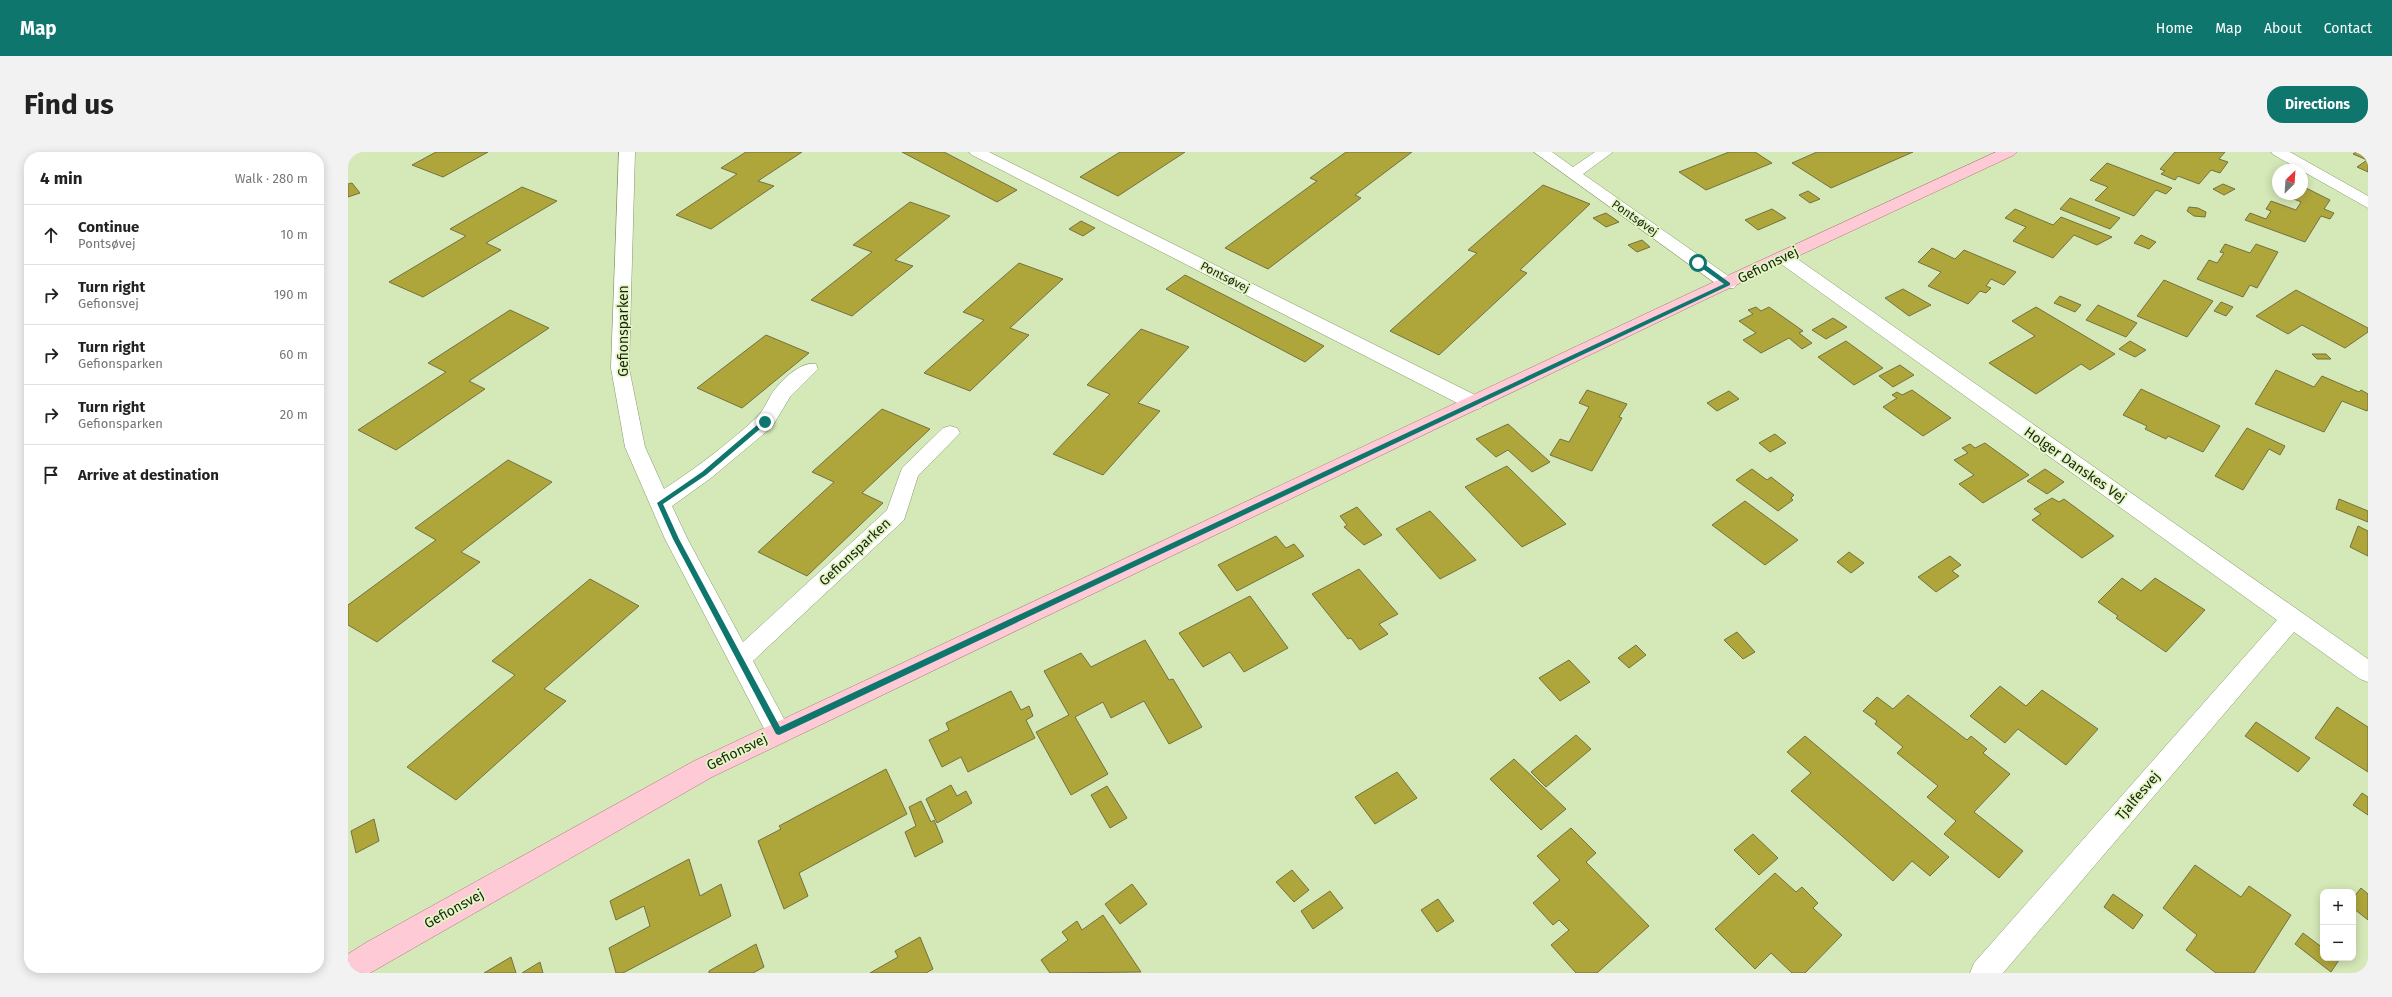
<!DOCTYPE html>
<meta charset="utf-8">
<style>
body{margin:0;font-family:"Fira Sans",sans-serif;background:#f2f2f2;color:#222}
.controls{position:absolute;right:12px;bottom:12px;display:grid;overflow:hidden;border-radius:8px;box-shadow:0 2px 10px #0003}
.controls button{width:36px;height:36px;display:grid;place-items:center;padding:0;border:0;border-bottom:1px solid #e0e0e0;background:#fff;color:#222;font:20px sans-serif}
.compass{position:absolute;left:1924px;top:12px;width:36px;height:36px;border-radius:50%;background:#fff;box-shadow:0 2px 10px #0003;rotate:25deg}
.stop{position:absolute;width:12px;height:12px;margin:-9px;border:3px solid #0f766e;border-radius:50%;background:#fff}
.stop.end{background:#0f766e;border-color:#fff;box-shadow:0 1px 4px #0008}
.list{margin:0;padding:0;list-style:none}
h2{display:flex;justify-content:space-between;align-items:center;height:52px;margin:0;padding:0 16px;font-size:17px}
h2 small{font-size:13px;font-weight:400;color:#767676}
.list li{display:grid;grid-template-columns:26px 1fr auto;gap:12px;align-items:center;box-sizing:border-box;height:60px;padding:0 16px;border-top:1px solid #e0e0e0}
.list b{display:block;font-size:15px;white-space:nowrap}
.list p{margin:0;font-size:13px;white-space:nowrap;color:#767676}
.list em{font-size:13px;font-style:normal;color:#767676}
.icon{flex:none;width:22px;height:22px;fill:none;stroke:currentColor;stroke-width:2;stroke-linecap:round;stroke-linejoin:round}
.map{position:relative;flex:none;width:2020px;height:821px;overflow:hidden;border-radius:16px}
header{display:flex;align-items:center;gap:24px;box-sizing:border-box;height:56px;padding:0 20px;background:#0f766e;color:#fff}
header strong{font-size:19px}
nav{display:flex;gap:22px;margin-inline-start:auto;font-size:14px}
.intro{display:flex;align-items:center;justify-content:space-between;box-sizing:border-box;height:96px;padding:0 24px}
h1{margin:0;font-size:28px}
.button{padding:10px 18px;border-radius:16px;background:#0f766e;color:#fff;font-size:14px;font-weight:700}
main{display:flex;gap:24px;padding:0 24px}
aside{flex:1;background:#fff;border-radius:16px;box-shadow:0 2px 10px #0003}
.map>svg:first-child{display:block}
</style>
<header>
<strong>Map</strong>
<nav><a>Home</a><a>Map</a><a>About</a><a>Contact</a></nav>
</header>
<div class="intro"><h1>Find us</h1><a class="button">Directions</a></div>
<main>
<aside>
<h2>4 min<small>Walk · 280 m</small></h2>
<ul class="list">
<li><svg class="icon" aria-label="ahead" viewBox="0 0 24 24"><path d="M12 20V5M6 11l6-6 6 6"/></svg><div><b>Continue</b><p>Pontsøvej</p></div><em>10 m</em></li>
<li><svg class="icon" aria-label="right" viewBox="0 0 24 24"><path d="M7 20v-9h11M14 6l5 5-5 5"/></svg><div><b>Turn right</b><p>Gefionsvej</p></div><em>190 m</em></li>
<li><svg class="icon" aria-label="right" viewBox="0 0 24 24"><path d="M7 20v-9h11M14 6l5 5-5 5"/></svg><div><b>Turn right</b><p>Gefionsparken</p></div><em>60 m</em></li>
<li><svg class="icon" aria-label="right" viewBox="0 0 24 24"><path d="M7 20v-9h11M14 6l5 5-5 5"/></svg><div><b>Turn right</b><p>Gefionsparken</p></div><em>20 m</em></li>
<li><svg class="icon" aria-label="arrive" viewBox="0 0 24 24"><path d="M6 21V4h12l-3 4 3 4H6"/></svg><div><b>Arrive at destination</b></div></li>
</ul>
</aside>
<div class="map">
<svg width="2020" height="821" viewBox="0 0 2020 821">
<rect width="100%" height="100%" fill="#d5e8b7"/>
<path fill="#aea63b" stroke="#747140" d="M88,0h52l-45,25 -31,-12z
M398,0h56l-44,29 16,5 -63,43 -35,-14 61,-41 -16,-6z
M554,0h42l73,38 -20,12z
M772,0h65l-67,44 -38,-19z
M998,0h66l-57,43 6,3 -93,71 -43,-21 92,-67 -7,-3z
M1381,0h26l17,11 -66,27 -27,-18z
M1469,0h96l-82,36 -39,-25z
M1827,0h50l-6,7 9,3 -8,11 -9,-3 -12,14 -21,-8 -3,4 -14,-6 4,-3 -5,-2z
M2008,0h12v20l-11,-5 10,-7 -14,-6z
M1759,11l65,25 -6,6 -10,-4 -22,26 -39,-16 13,-13 -18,-7z
M4,31l8,10 -12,4v-13z
M1875,32l12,5 -11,6 -11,-6z
M1195,33l47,19 -70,66 7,3 -88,82 -49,-24 87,-78 -9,-3z
M1954,34l28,14 -6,9 10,4 -4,6 -9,-3 -16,26 -60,-22 5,-7 16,6 5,-8 -5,-2 5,-8 25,9 5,-8 -17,-7 18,-1z
M174,35l35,14 -71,42 15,7 -78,47 -34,-15 77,-46 -16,-7z
M1460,39l12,8 -10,4 -11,-8z
M1722,46l50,20 -10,11 -50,-20z
M562,50l40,14 -55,44 18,6 -61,50 -41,-16 61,-48 -19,-7z
M1841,55l9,1 8,4 -1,5 -11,-1 -7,-5z
M1424,57l14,9 -28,12 -13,-10z
M1667,57l38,16 8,-8 51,20 -15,8 -23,-10 -21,23 -40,-17 13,-14 -21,-9z
M1258,61l13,9 -13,5 -13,-9z
M733,69l14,7 -12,8 -14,-7z
M1793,83l15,7 -7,7 -15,-6z
M1294,88l8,7 -13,5 -9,-7z
M1877,92l25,9 6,-9 22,8 -21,36 -7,-3 -7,12 -46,-18 12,-19 8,3 7,-10 -4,-1z
M1584,96l23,11 9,-9 52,22 -12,13 -13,-6 -5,7 5,2 -5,5 -6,-2 -12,13 -40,-18 13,-14 -23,-10z
M671,111l44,16 -53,49 19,7 -59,56 -46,-18 60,-53 -21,-8z
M837,123l139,71 -19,16 -139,-73z
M1816,128l49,21 -26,36 -50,-21z
M1555,137l28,16 -22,11 -24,-18z
M1948,138l72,38v4l-23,16 -43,-23 -14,9 -32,-18z
M1712,144l21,9 -6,7 -21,-9z
M1873,150l12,5 -7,9 -12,-5z
M1750,153l39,18 -11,14 -40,-17z
M1408,155l5,4 8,-4 34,24 -4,2 13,10 -10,6 -13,-11 -28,15 -18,-13 13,-7 -17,-12 14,-7 -5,-4z
M1688,155l79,47 -25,16 -9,-6 -45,30 -47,-31 46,-27 -23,-15z
M162,158l39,18 -80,53 16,8 -89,61 -38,-20 88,-58 -18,-9z
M1485,166l14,9 -21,12 -14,-9z
M793,177l48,18 -51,56 22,8 -57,64 -50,-21 57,-60 -23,-9z
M418,183l43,18 -67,55 -45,-20z
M1498,189l37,27 -29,17 -36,-28z
M1782,189l16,9 -11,7 -16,-8z
M1964,202h14l5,5h-14z
M1552,213l14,10 -21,12 -14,-11z
M1928,218l38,17 8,-11 37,16 2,-2 7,4v15l-1,2 -25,-10 -18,31 -69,-28z
M1793,237l79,37 -17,26 -35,-16 -2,3 -21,-10 2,-3 -24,-11z
M1239,238l40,14 -8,13 3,1 -30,53 -42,-16 10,-16 9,3 20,-35 -10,-4z
M1564,238l39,28 -28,18 -40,-29 14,-9 -5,-3 5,-3 5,3z
M1381,239l10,8 -22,12 -10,-8z
M534,257l48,20 -68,64 21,10 -76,73 -49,-24 76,-70 -22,-10z
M1160,272l42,38 -18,10 -24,-22 -12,7 -20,-18z
M1899,276l38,18 -5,9 -11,-6 -26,41 -28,-14z
M1427,282l11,9 -16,9 -11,-9z
M1637,291l44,32 -46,28 -24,-19 15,-9 -20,-15 14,-7 -6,-5 8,-4 5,4z
M160,308l44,22 -91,70 19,10 -103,80 -29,-17v-20l88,-65 -21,-12z
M1159,314l59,58 -44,23 -57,-60z
M1404,317l15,11 4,-3 23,18 -3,3 2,2 -15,11 -42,-31z
M1697,317l19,13 -17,12 -20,-13z
M1704,346l7,4 5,-3 50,37 -32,22 -50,-38 9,-6 -7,-5z
M1991,347l29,12v11l-32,-13z
M1397,349l53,39 -33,25 -53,-40z
M1009,355l25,28 -18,10 -20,-18 3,-2 -7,-9z
M1082,359l46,49 -36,19 -44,-50z
M2010,374l10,5v25l-18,-9z
M928,384l10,12 8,-4 10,12 -67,35 -19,-26z
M1501,400l15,11 -13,10 -14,-11z
M1602,404l11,9 -9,6 7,5 -23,16 -18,-15z
M1011,417l39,45 -19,10 9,10 -28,16 -9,-12 -3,1 -36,-45z
M1774,426l19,13 14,-13 50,32 -39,42 -50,-34 2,-2 -20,-14z
M242,427l49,27 -95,83 22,12 -110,99 -49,-33 108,-92 -23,-14z
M902,444l38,52 -44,24 -14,-20 -27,15 -24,-34z
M1389,480l18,20 -12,7 -19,-19z
M797,488l24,40 4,-1 29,48 -33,17 -25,-43 -33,17 -8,-16 -28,15 33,57 -37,21 -35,-63 33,-17 -25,-44 37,-18 10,14z
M1288,493l10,10 -17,13 -11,-10z
M1221,508l21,22 -30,19 -21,-23z
M1652,534l26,20 16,-16 56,39 -32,36 -48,-36 -13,14 -35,-27z
M663,539l10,19 8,-4 4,10 -7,4 9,18 -67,34 -7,-15 -19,10 -13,-27 20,-10 -3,-7z
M1560,543l59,45 4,-4 16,13 -4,4 27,21 -36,38 49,39 -24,27 -55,-44 12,-13 -29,-24 11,-11 -41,-33 6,-6 -28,-23 2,-3 -14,-10 14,-14 16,12z
M1989,555l31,20v45l-53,-34z
M1908,570l54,36 -12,14 -53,-36z
M1228,583l15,14 -45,38 -15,-15z
M1457,584l144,121 -19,19 -18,-15 -19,20 -102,-90 20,-18 -24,-21z
M1166,607l52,50 -25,21 -51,-51z
M538,617l21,45 -108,59 9,23 -24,13 -26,-68 23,-12 -2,-3z
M1049,620l20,26 -42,26 -20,-27z
M603,633l6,11 9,-5 6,12 -35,20 -11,-24z
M759,634l20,32 -17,10 -19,-33z
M2014,641l6,4v18l-15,-10z
M573,649l10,21 3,-2 9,22 -28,15 -10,-25 11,-6 -7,-19z
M26,667l5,22 -23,12 -5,-22z
M1223,676l25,25 -10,9 63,64 -52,47h-21l-25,-28 18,-15 -10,-10 -6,5 -20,-22 27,-23 -23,-24z
M1405,682l25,24 -19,17 -25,-25z
M341,707l11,37 21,-12 10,32 -108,57h-7l-7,-25 41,-22 -6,-20 -28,14 -6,-19z
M1847,713l46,32 8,-11 42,29 -37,58h-38l-30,-23 11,-15 -34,-27z
M944,718l17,20 -15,12 -18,-20z
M1427,721l21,19 6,-5 16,16 -5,5 29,27 -37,38h-13l-21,-20 -16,16 -40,-40z
M784,732l15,20 -27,20 -15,-20z
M2013,736l7,6v26l-15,-12v-10z
M982,739l13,17 -30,21 -12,-18z
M1765,742l30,21 -10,14 -29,-22z
M1090,747l16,22 -17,11 -16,-22z
M755,763l38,57 -91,1 -9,-13 27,-20 -6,-8 15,-11 5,9z
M1955,781l20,15v10h13l3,2 -8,12 -36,-28z
M572,785l13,32 -7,4h-56l28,-16 -3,-6z
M408,792l8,23 -11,6h-44v-2z
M163,805l5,16h-32z
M192,810l3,11h-21z"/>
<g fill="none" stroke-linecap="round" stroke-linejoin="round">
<defs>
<path id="minor" d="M271,0h16l-6,216 16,79 19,42c32,-21 64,-45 92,-71 9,-8 12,-21 20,-30 9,-11 26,-27 40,-24l2,5 -28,28 -18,30 -61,51 -39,28 15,32 56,104 144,-132 15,-42 41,-40 7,-2 7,2 3,5 -42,43 -14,44 -151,141 38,71 -3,8 -9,3 -9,-3 -105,-201 -40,-92 -14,-79z
M621,0h20l492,246 3,5 -3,5 -7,2 -7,-2 -495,-253z
M1186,0h18l21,15 22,-15h18l-30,22 151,106 3,4 -3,4h-12z
M1923,0h19l78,44v12l-94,-53z
M1435,100l6,1 579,406v23l-8,-3 -66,-47 -291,341h-33l4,-10 303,-343 -500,-359 -3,-4 3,-4z"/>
<path id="major" d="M1648,0h21l-3,3 -312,146 -990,476 -342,196h-22v-19l19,-12 327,-181 996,-468z"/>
</defs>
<use href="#minor" stroke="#87996a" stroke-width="1"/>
<use href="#major" stroke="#ad797e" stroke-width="1"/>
<use href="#minor" fill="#fff" fill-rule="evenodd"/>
<use href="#major" fill="#fdcad5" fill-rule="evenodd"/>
</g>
<path fill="#0f766e" d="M1348,109h4l30,22v2l-951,450 -3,-1 -103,-195 -16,-36 45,-31 61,-52h4v3l-61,52 -43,29 16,35 101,188 944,-443 -28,-20z"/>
<g text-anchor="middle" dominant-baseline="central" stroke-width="3.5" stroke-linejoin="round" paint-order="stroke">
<g font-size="12" fill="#1c2310" stroke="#e2f6c3">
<text transform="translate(1287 66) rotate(35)">Pontsøvej</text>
<text transform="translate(877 125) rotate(27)">Pontsøvej</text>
</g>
<g font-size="14" fill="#1c2310" stroke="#e2f6c3">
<text transform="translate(1420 113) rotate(-26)">Gefionsvej</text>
<text transform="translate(275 179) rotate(-90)">Gefionsparken</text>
<text transform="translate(1727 313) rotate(35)">Holger Danskes Vej</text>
<text transform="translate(507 400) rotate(-43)">Gefionsparken</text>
<text transform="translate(389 600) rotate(-26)">Gefionsvej</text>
<text transform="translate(1790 644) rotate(-49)">Tjalfesvej</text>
<text transform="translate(106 757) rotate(-29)">Gefionsvej</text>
</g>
</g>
</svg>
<div class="controls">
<button>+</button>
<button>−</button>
</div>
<svg class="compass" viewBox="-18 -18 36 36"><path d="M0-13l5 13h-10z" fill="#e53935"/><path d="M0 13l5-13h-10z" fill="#767676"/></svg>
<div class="stop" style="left:1350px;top:111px"></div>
<div class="stop end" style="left:417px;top:270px"></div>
</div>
</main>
